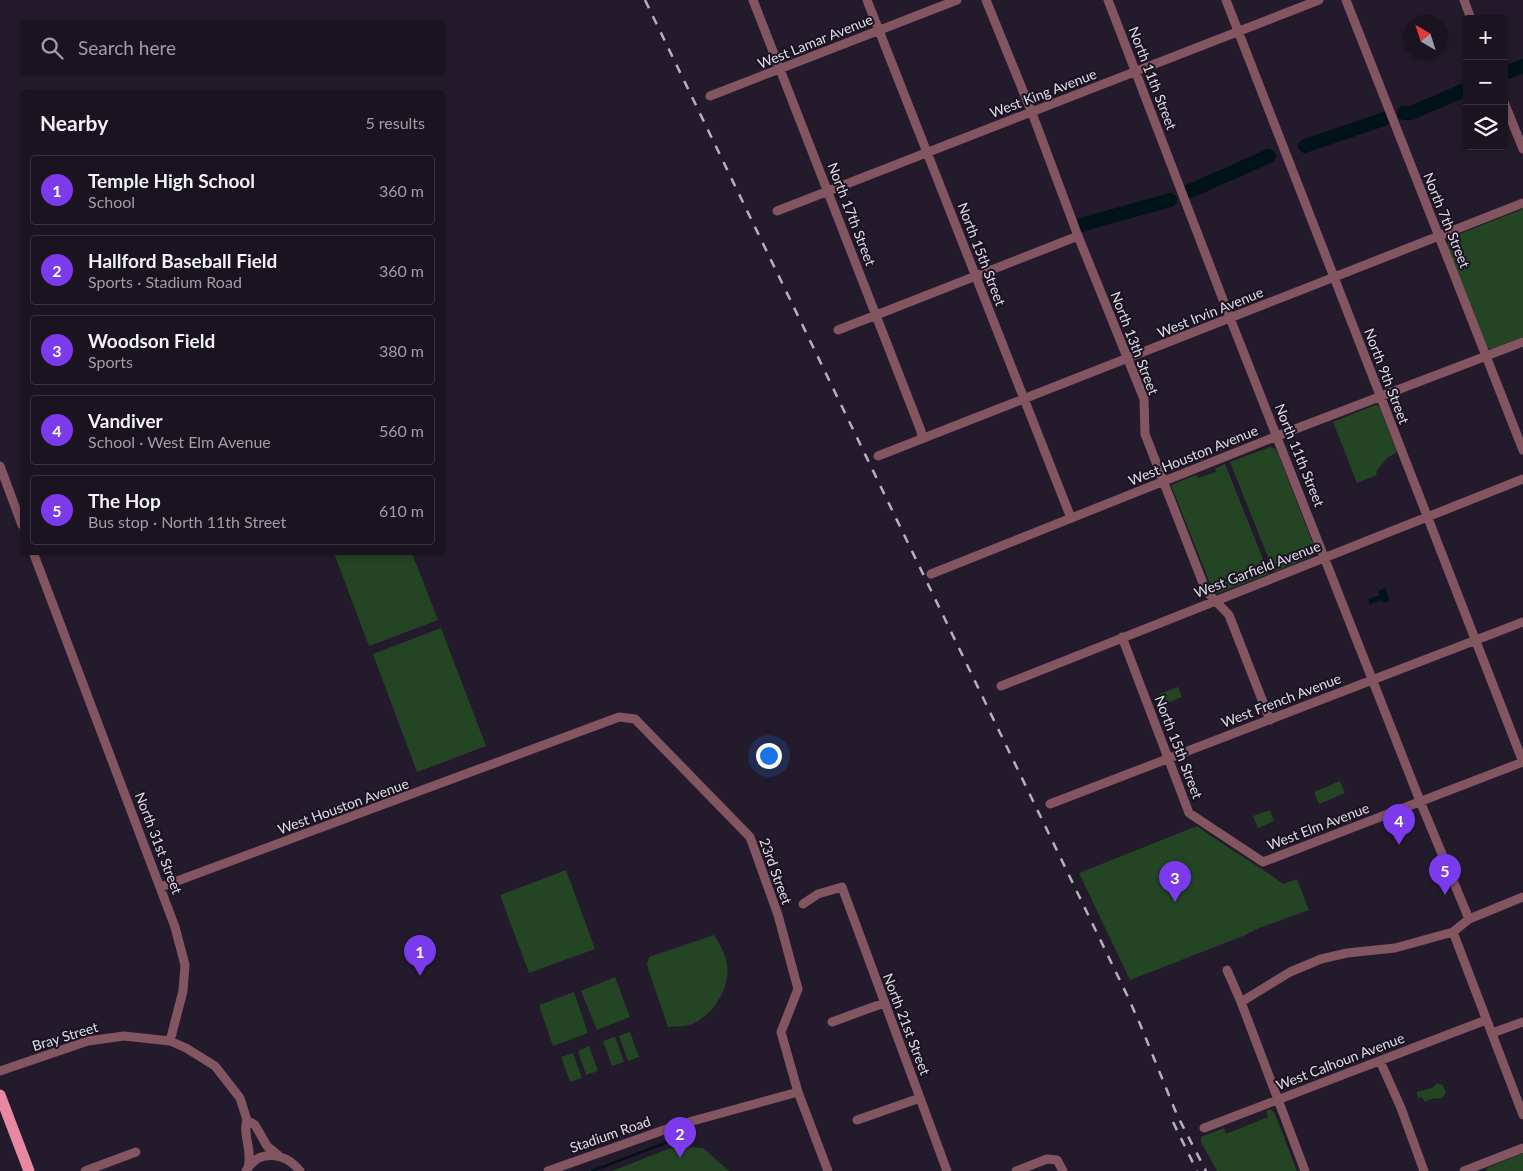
<!DOCTYPE html>
<meta charset="utf-8">
<style>
body{margin:0;font-family:Lato,sans-serif;background:#231d29;color:#f1f3f6}
.controls{position:absolute;right:15px;top:15px;display:grid;overflow:hidden;border-radius:5px;box-shadow:0 2px 8px #0003}
.controls button{width:45px;height:45px;display:grid;place-items:center;padding:0;border:0;border-bottom:1px solid #38333e;background:#1a1420;color:#f1f3f6;font:25px sans-serif}
.compass{position:absolute;left:1403px;top:15px;width:45px;height:45px;border-radius:50%;background:#1a1420;box-shadow:0 2px 8px #0003;rotate:321deg}
.you{position:absolute;left:768px;top:755px;width:18px;height:18px;margin:-12px;border:4px solid #fff;border-radius:50%;background:#1a73e8;box-shadow:0 0 0 8px #1a73e833}
.badge{display:grid;place-items:center;width:32px;height:32px;border-radius:50%;background:#7c3aed;color:#fff;font-size:16px;font-weight:700}
.pin{position:absolute;translate:-50% -41px;filter:drop-shadow(0 1px 2px #0008)}
.pin::after{content:'';position:absolute;top:26px;width:18px;height:15px;background:inherit;clip-path:polygon(0 0,100% 0,50% 100%)}
.list{margin:0;padding:0;list-style:none}
h2{display:flex;justify-content:space-between;align-items:center;height:65px;margin:0;padding:0 20px;font-size:21px}
h2 small{font-size:16px;font-weight:400;color:#9f9ea5}
.list li{display:grid;grid-template-columns:32px 1fr auto;gap:15px;align-items:center;box-sizing:border-box;height:70px;margin:0 10px 10px;padding:0 10px;border:1px solid #38333e;border-radius:5px}
.list b{display:block;font-size:19px;white-space:nowrap}
.list p{margin:0;font-size:16px;white-space:nowrap;color:#9f9ea5}
.list em{font-size:16px;font-style:normal;color:#9f9ea5}
.icon{flex:none;width:28px;height:28px;fill:none;stroke:currentColor;stroke-width:2;stroke-linecap:round;stroke-linejoin:round}
.map{position:relative;flex:none;width:1523px;height:1171px;overflow:hidden}
.search{position:absolute;background:#1a1420;box-shadow:0 2px 8px #0003;left:20px;top:20px;width:425px;height:55px;display:flex;align-items:center;gap:12px;box-sizing:border-box;padding:0 18px;border-radius:5px;color:#9f9ea5;font-size:19px}
.panel{position:absolute;background:#1a1420;box-shadow:0 2px 8px #0003;left:20px;top:90px;width:425px;height:465px;border-radius:5px}
.map>svg:first-child{display:block}
</style>
<div class="map">
<svg width="1523" height="1171" viewBox="0 0 1523 1171">
<rect width="100%" height="100%" fill="#231b2b"/>
<path fill="#234524" d="M1523,209v128l-30,12h-4l-4,-5 -38,-99 2,-7z
M1375,405l4,1 18,46 -10,6 -11,14 1,3 -20,8 -24,-61z
M1270,447l6,2 40,102 -3,5 -39,16 -44,-110z
M1225,464l44,110 -51,19 -5,-2 -42,-106 25,-10 2,3 18,-6 -1,-3z
M334,553h78l26,67 -69,26z
M441,628l45,118 -69,26 -44,-118z
M1178,687l4,10 -19,8 -4,-11z
M1340,781l5,12 -26,11 -5,-12z
M1270,810l4,11 -16,7 -5,-12z
M1197,826c28,21 58,37 86,58l14,-5 12,31 -50,18 -16,8 -113,44 -51,-107z
M566,870l29,79 -66,24 -29,-78z
M714,935c5,8 10,16 12,25 7,24 -12,55 -34,64 -7,3 -16,2 -24,3l-21,-62 2,-8z
M615,977l15,40 -33,13 -16,-39z
M574,992l14,41 -35,13 -14,-41z
M630,1032l9,25 -11,4 -9,-25z
M615,1037l9,25 -12,4 -9,-25z
M589,1046l9,25 -12,4 -8,-24z
M573,1053l9,25 -12,4 -9,-25z
M1437,1083l6,2 3,8 -3,4 -3,2 -6,-1 -9,4 -3,-5 -2,1 -3,-2v-4l15,-4z
M1271,1109l4,5 22,57h-80l-16,-29v-5l23,-9 2,6 42,-17 -2,-6z
M676,1146l27,2 26,23h-117z
M1523,1153v18h-37l1,-3z"/>
<path fill="#001319" d="M1385,588l5,13 -7,2 -1,-3 -12,4 -2,-5 12,-4 -2,-4z"/>
<g fill="none" stroke-linecap="round" stroke-linejoin="round">
<path stroke="#001319" stroke-width="2.5" d="M592,1171l89,-34"/>
<path stroke="#001319" stroke-width="14" d="M1508,72l15,-6
M1404,113h7l56,-24
M1305,146l79,-27
M1188,192l81,-36
M1081,225l89,-25"/>
<path stroke="#835560" stroke-width="9" d="M753,0l168,431 1,8
M867,0l204,518
M986,0l46,113 46,123 66,163 1,35 61,157 23,24 41,105
M1108,0l122,318 190,483 49,118
M1226,0l297,762
M1346,0l177,450
M1464,0l7,19
M710,96l247,-96
M1504,102l19,47
M777,211l542,-211
M838,330l240,-94
M878,456l645,-253
M0,466l22,59
M33,552l142,375 10,38 -2,26 -13,50
M931,574l346,-138 246,-94
M1122,637l67,176 74,49 260,-100
M1001,686l522,-207
M1050,804l473,-182
M161,887l458,-170 16,2 115,118 28,78 20,74 -17,43 17,60 30,79
M803,904l15,-10 24,-7 105,284
M1453,932l70,183
M1227,970l14,32 64,169
M1241,1002l49,-30 31,-13 26,-6 48,-5 58,-16 16,-13 54,-22
M832,1022l52,-19
M1492,1033l31,-11
M1380,1061l21,47 23,63
M0,1071l88,-30 36,-5 46,5 16,7 29,18 25,32 7,22 8,5 12,21 12,10
M247,1120c-5,15 6,30 1,48
M857,1120l63,-22
M1204,1128l282,-108
M85,1171l51,-19
M246,1171c13,-23 40,-18 54,0
M548,1171l130,-46 120,-33
M1016,1171l31,-12 10,1 6,11
M1464,1171l59,-23"/>
<path stroke="#e989a1" stroke-width="11" d="M0,1095l29,76"/>
<path stroke="#b6b0bd" stroke-width="2.5" stroke-dasharray="9 9" stroke-linecap="butt" d="M645,0l482,995 13,29 37,91 29,56
M1173,1122l24,49"/>
</g>
<g text-anchor="middle" dominant-baseline="central" stroke-width="4" stroke-linejoin="round" paint-order="stroke">
<g font-size="14" fill="#e0dbe7" stroke="#191221">
<text transform="translate(815 41) rotate(-22)">West Lamar Avenue</text>
<text transform="translate(1153 78) rotate(69)">North 11th Street</text>
<text transform="translate(1043 93) rotate(-21)">West King Avenue</text>
<text transform="translate(852 214) rotate(69)">North 17th Street</text>
<text transform="translate(1447 220) rotate(68)">North 7th Street</text>
<text transform="translate(982 254) rotate(69)">North 15th Street</text>
<text transform="translate(1210 312) rotate(-22)">West Irvin Avenue</text>
<text transform="translate(1135 343) rotate(69)">North 13th Street</text>
<text transform="translate(1387 376) rotate(69)">North 9th Street</text>
<text transform="translate(1193 455) rotate(-22)">West Houston Avenue</text>
<text transform="translate(1300 455) rotate(68)">North 11th Street</text>
<text transform="translate(1257 569) rotate(-21)">West Garfield Avenue</text>
<text transform="translate(1281 700) rotate(-21)">West French Avenue</text>
<text transform="translate(1179 747) rotate(69)">North 15th Street</text>
<text transform="translate(343 806) rotate(-20)">West Houston Avenue</text>
<text transform="translate(1318 826) rotate(-21)">West Elm Avenue</text>
<text transform="translate(159 843) rotate(69)">North 31st Street</text>
<text transform="translate(776 871) rotate(70)">23rd Street</text>
<text transform="translate(907 1024) rotate(69)">North 21st Street</text>
<text transform="translate(65 1036) rotate(-17)">Bray Street</text>
<text transform="translate(1340 1061) rotate(-21)">West Calhoun Avenue</text>
<text transform="translate(610 1134) rotate(-19)">Stadium Road</text>
</g>
</g>
</svg>
<div class="controls">
<button>+</button>
<button>−</button>
<button><svg class="icon" aria-label="layers" viewBox="0 0 24 24"><path d="M12 4l9 5-9 5-9-5zM3 14l9 5 9-5"/></svg></button>
</div>
<svg class="compass" viewBox="-18 -18 36 36"><path d="M0-13l5 13h-10z" fill="#e53935"/><path d="M0 13l5-13h-10z" fill="#9f9ea5"/></svg>
<div class="you"></div>
<div class="pin badge" style="left:420px;top:976px">1</div>
<div class="pin badge" style="left:680px;top:1158px">2</div>
<div class="pin badge" style="left:1175px;top:902px">3</div>
<div class="pin badge" style="left:1399px;top:845px">4</div>
<div class="pin badge" style="left:1445px;top:895px">5</div>
<div class="search"><svg class="icon" aria-label="search" viewBox="0 0 24 24"><circle cx="10" cy="10" r="6"/><path d="M15 15l6 6"/></svg>Search here</div>
<section class="panel">
<h2>Nearby<small>5 results</small></h2>
<ul class="list">
<li><span class="badge">1</span><div><b>Temple High School</b><p>School</p></div><em>360 m</em></li>
<li><span class="badge">2</span><div><b>Hallford Baseball Field</b><p>Sports · Stadium Road</p></div><em>360 m</em></li>
<li><span class="badge">3</span><div><b>Woodson Field</b><p>Sports</p></div><em>380 m</em></li>
<li><span class="badge">4</span><div><b>Vandiver</b><p>School · West Elm Avenue</p></div><em>560 m</em></li>
<li><span class="badge">5</span><div><b>The Hop</b><p>Bus stop · North 11th Street</p></div><em>610 m</em></li>
</ul>
</section>
</div>
